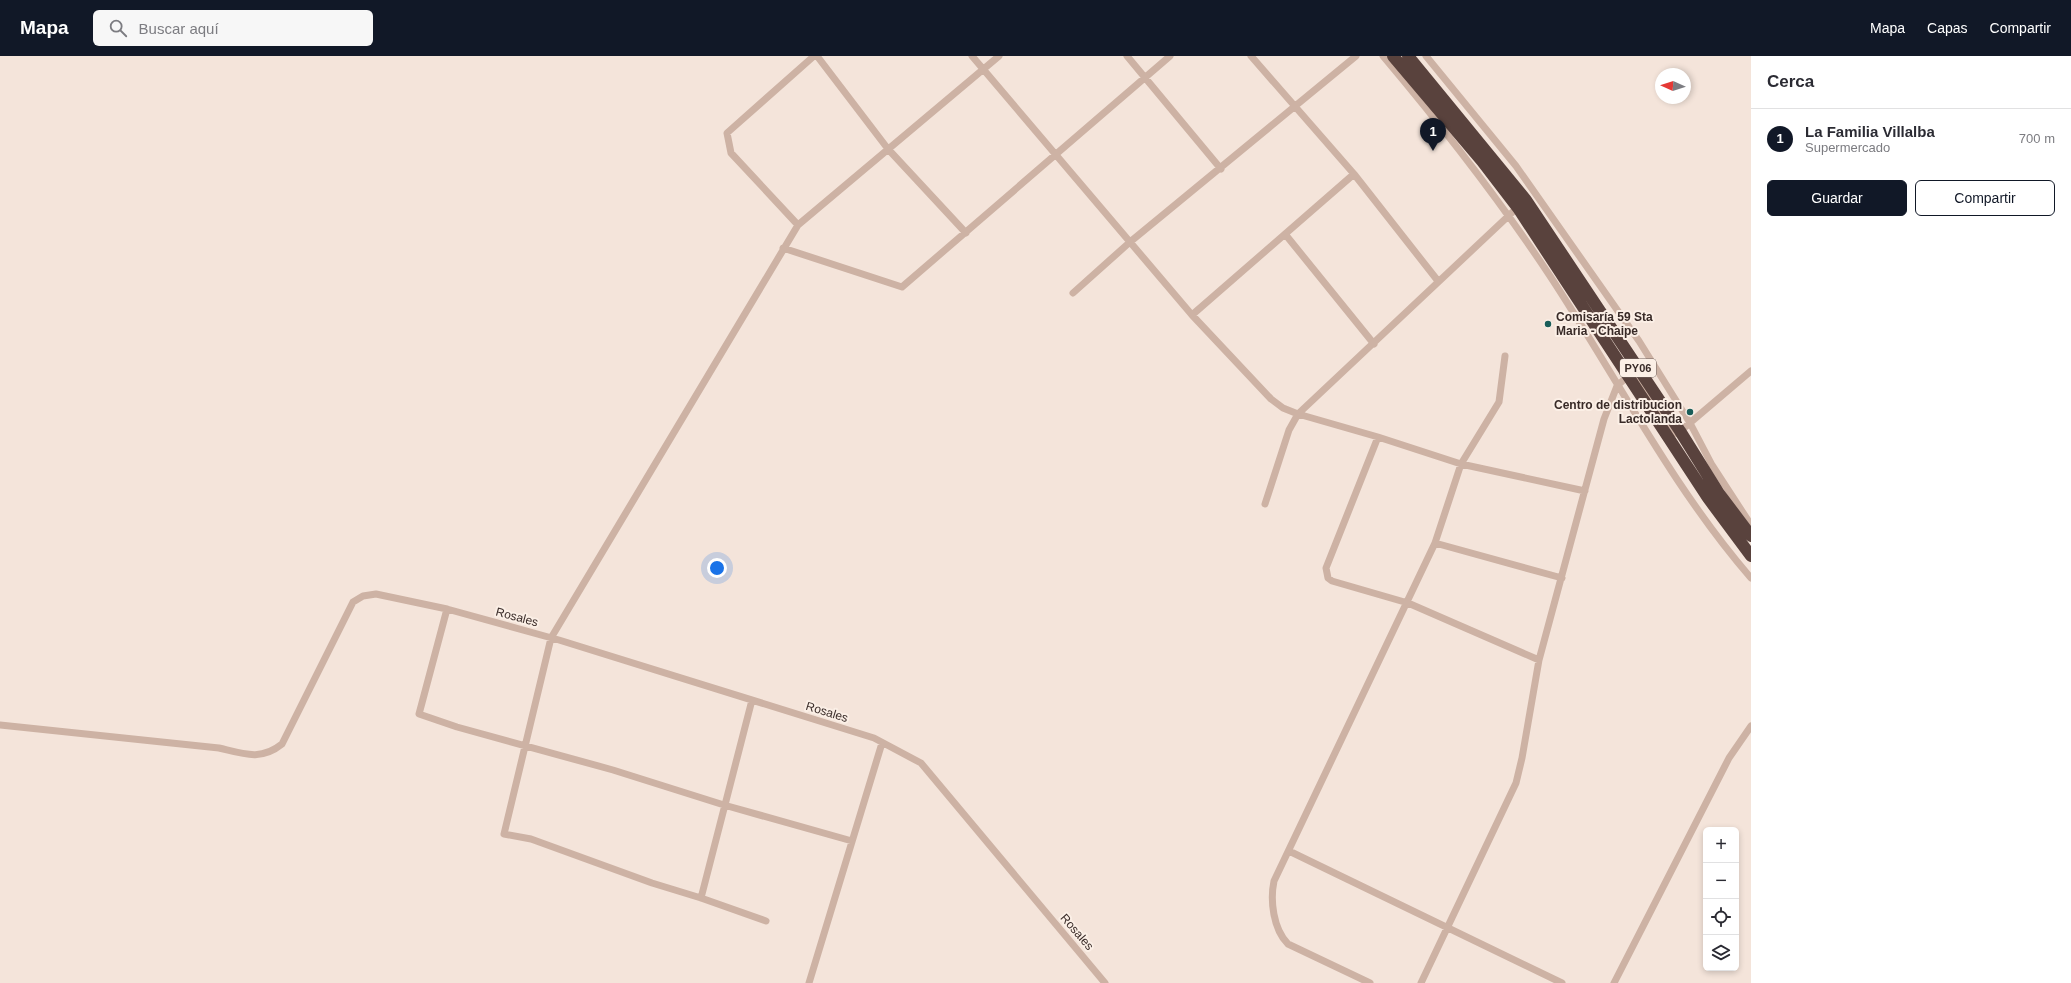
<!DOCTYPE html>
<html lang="es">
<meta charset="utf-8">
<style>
body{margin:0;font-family:Arial,sans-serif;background:#f7f7f7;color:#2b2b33}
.controls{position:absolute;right:12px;bottom:12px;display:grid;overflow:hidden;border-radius:6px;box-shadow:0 2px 6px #0003}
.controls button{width:36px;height:36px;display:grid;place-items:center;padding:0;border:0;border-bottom:1px solid #e1e1e2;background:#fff;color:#2b2b33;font:20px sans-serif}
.compass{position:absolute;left:1655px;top:12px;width:36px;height:36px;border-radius:50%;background:#fff;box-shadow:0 2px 6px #0003;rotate:273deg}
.you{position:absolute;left:717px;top:512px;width:14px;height:14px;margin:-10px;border:3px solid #fff;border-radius:50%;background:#1a73e8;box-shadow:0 0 0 6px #1a73e833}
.badge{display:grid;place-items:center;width:26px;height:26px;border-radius:50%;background:#111827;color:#fff;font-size:13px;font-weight:700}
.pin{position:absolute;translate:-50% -33px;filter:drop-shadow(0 1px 2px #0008)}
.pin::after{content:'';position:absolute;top:21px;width:14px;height:12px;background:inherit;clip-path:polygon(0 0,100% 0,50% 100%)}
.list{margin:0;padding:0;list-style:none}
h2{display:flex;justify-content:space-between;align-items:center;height:52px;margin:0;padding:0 16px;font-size:17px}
h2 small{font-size:13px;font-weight:400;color:#7c7c81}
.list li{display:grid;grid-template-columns:26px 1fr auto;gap:12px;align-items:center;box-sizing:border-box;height:60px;padding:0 16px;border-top:1px solid #e1e1e2}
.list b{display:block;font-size:15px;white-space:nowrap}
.list p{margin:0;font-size:13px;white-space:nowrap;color:#7c7c81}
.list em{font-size:13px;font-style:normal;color:#7c7c81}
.actions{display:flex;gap:8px;padding:12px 16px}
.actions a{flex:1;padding:9px 0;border:1px solid #111827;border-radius:6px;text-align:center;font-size:14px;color:#111827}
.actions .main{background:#111827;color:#fff}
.icon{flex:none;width:22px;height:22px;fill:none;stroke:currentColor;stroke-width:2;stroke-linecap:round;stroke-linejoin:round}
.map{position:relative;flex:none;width:1751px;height:927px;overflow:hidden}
header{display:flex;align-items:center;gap:24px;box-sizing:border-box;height:56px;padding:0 20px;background:#111827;color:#fff}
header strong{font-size:19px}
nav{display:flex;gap:22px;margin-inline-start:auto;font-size:14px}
.search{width:280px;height:36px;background:#f7f7f7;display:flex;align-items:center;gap:10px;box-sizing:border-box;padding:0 14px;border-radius:6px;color:#7c7c81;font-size:15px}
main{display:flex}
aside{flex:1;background:#fff}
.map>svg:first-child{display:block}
</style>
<header>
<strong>Mapa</strong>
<div class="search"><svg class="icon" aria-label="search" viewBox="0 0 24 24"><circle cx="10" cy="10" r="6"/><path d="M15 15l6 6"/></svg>Buscar aquí</div>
<nav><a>Mapa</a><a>Capas</a><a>Compartir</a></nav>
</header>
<main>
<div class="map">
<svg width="1751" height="927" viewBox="0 0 1751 927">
<rect width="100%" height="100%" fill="#f4e4da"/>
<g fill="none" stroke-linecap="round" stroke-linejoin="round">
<path stroke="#cdb2a4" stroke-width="7" d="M817,0l71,93 78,84
M972,0l220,259 79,84 12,9 15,6 80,23 83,27 124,27
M1127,0l94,113
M1251,0l103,118 84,107
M1383,0c59,70 116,143 167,220 66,100 122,211 201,302
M1426,0l90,110 123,175 51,82 22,42 39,60
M798,169l-67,-72 -4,-20 87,-77
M1285,178l89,110
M783,192l119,39 268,-231
M1073,237l57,-51 226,-186
M1192,259l162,-141
M1624,308l8,5 40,63 6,2
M1678,377l73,-62
M1378,381l-52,131 2,10 4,3 76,22 131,57
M1265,448l24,-74 9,-16 221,-208
M1435,487l127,35
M447,553l-28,105 38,13 156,43 111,35 128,36
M0,669l219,23c25,6 42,13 63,-4l71,-142 10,-6 13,-2 71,15 112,31 315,98 47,25 184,220
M1289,795l273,132
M701,842l51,-198
M766,865l-65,-23 -49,-15 -121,-44 -27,-5 47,-196 247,-413 201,-169
M809,927l73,-240
M1370,927l-82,-39c-15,-15 -18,-44 -14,-63l161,-338 26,-79 38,-62 6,-46
M1421,927l95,-200 6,-25 17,-98 65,-241 13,-33 11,-10
M1614,927l115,-225 22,-32"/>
<path stroke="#59423d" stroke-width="12" d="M1393,0l89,105 36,47 190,290 43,58
M1408,0l118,144 154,231 38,61 33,44"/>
</g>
<g fill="#195d59" stroke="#fbefe6" stroke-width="1.5">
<circle cx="1548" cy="268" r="4"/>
<circle cx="1690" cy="356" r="4"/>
</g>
<g text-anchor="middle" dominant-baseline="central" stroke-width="4" stroke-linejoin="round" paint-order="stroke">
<rect fill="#fbefe6" stroke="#726560" stroke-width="1" x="1620" y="303" width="36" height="18" rx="3"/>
<g font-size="11" font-weight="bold" fill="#382a27">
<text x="1638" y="312">PY06</text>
</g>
<g font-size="12" font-weight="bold" fill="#382a27" stroke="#fbefe6" text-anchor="start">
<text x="1556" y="261">Comisaría 59 Sta<tspan x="1556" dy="14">Maria - Chaipe</tspan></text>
<text x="1682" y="349" text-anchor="end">Centro de distribucion<tspan x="1682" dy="14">Lactolanda</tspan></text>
</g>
<g font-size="12" fill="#382a27" stroke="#fbefe6">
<text transform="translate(517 561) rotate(15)">Rosales</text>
<text transform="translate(827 656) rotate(17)">Rosales</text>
<text transform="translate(1077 876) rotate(49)">Rosales</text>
</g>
</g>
</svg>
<div class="controls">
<button>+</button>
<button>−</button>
<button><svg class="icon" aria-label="locate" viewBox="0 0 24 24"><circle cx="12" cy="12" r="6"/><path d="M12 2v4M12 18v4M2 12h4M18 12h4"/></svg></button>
<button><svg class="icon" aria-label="layers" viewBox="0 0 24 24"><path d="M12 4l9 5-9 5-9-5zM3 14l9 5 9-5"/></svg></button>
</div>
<svg class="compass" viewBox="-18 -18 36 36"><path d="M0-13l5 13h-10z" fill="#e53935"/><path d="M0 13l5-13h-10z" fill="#7c7c81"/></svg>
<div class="you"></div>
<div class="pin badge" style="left:1433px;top:95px">1</div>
</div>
<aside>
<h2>Cerca<small></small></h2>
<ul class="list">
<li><span class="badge">1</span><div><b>La Familia Villalba</b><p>Supermercado</p></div><em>700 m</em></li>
</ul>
<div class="actions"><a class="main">Guardar</a><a>Compartir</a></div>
</aside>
</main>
